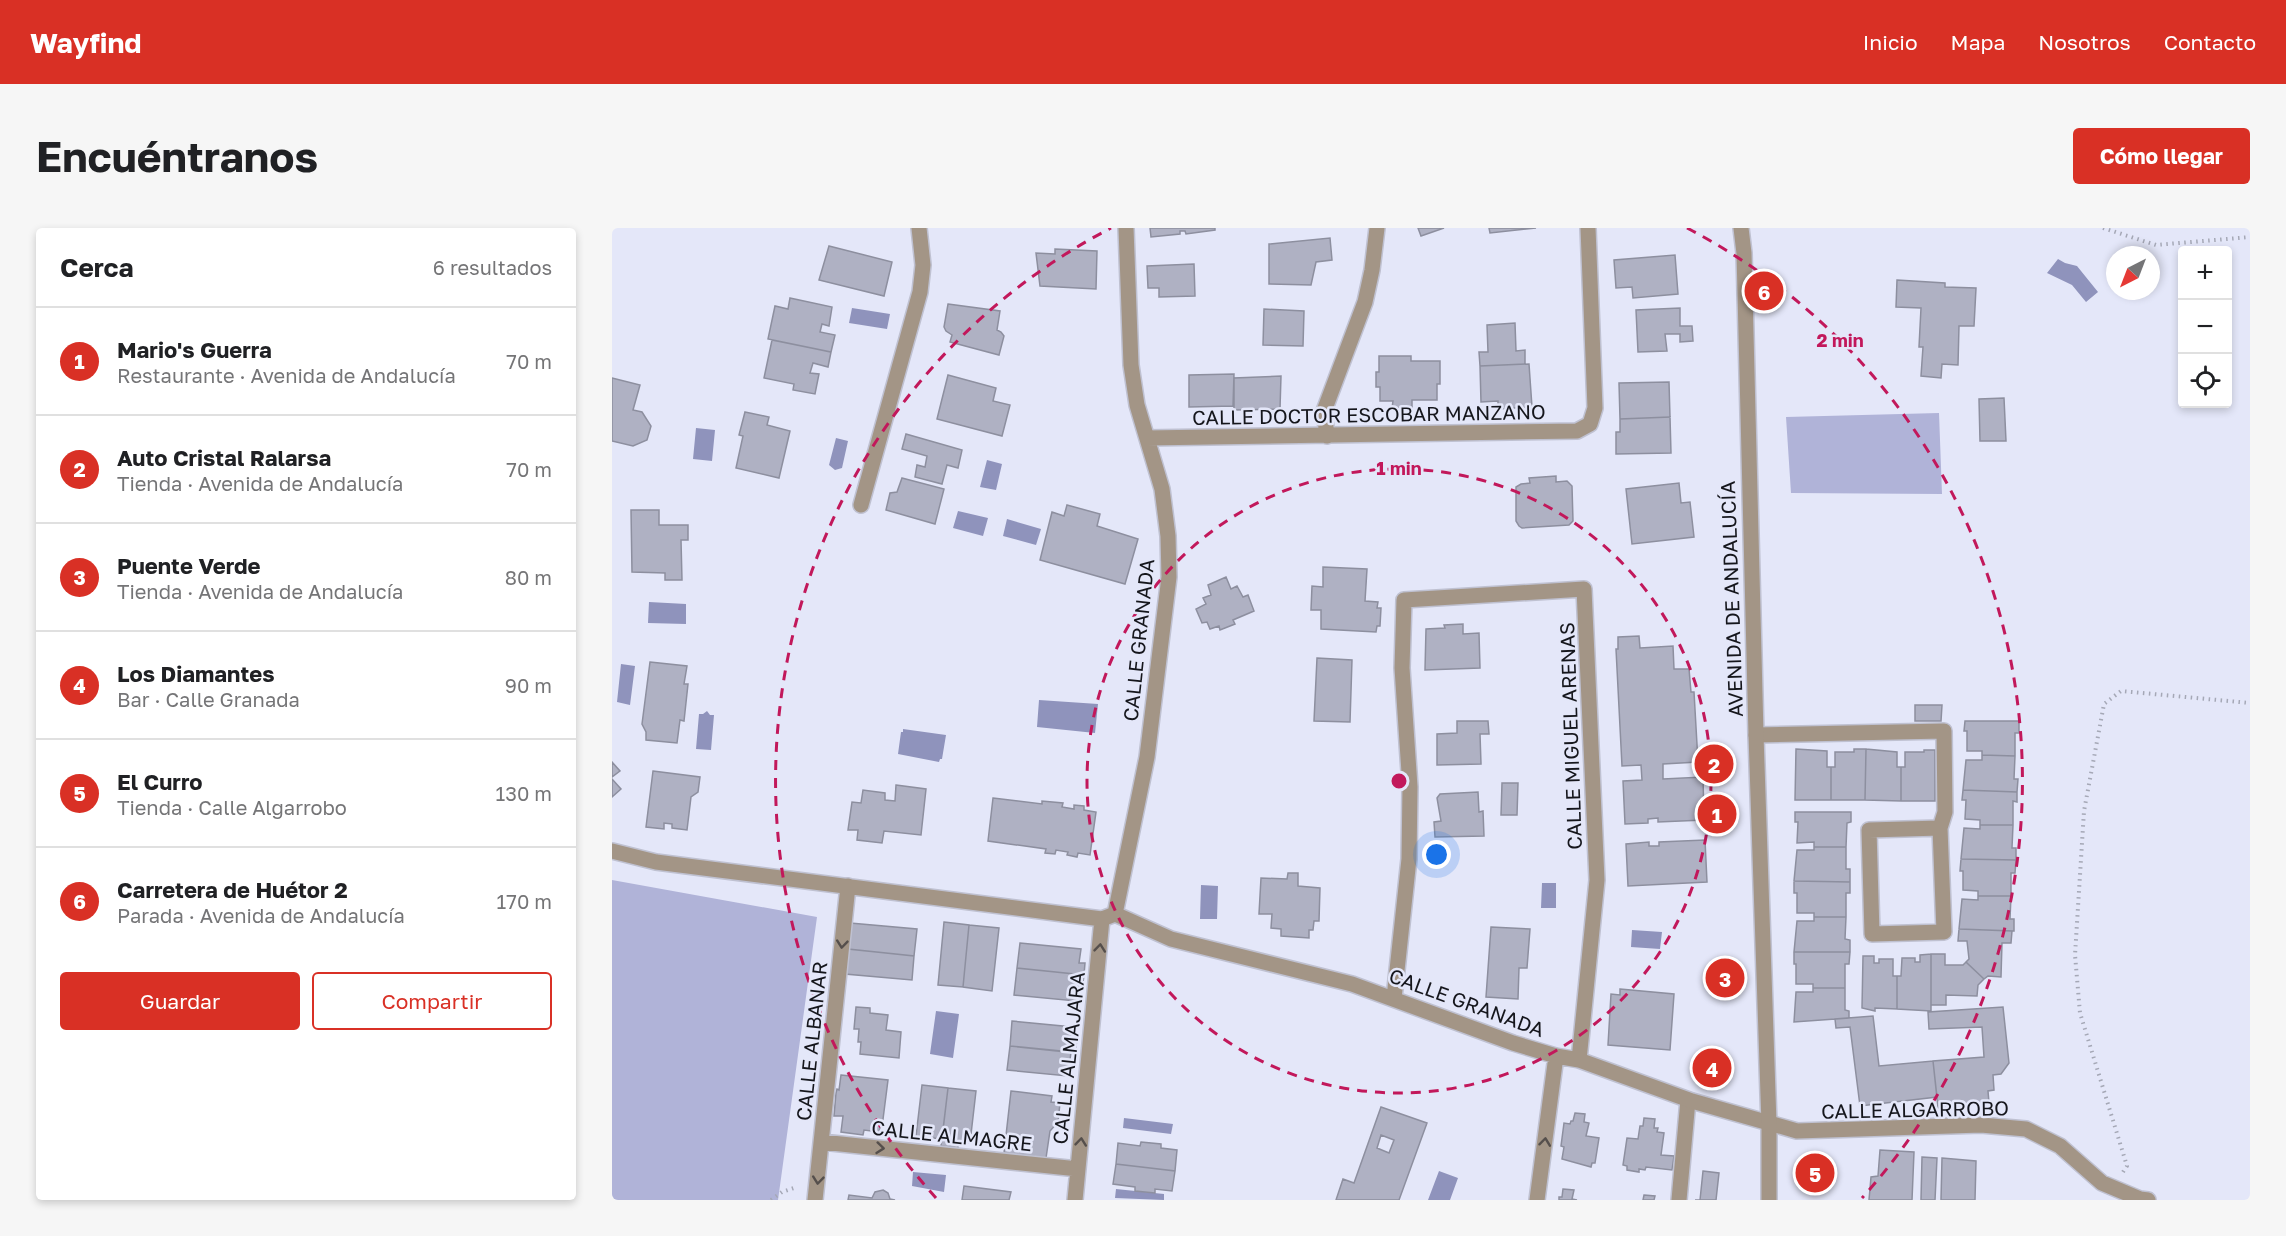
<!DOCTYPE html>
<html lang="es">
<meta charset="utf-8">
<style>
body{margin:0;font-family:"Golos Text",sans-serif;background:#f6f6f6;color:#202124}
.controls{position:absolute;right:18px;top:18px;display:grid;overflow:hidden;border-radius:6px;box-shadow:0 3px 9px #0003}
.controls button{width:54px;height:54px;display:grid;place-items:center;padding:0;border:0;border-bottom:2px solid #e0e0e0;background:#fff;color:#202124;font:30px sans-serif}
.compass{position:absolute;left:1494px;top:18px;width:54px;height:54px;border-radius:50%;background:#fff;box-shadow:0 3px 9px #0003;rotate:222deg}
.you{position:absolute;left:825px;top:627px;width:21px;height:21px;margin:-15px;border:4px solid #fff;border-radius:50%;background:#1a73e8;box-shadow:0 0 0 9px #1a73e833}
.badge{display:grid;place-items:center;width:39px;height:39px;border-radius:50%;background:#d93025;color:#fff;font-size:20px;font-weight:700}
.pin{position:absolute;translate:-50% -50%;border:3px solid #fff;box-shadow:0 2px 6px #0006}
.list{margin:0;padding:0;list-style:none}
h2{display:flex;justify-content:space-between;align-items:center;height:78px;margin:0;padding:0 24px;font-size:26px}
h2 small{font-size:20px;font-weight:400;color:#757577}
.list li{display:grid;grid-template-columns:39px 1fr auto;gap:18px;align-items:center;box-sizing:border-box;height:108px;padding:0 24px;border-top:2px solid #e0e0e0}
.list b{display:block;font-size:22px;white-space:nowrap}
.list p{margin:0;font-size:20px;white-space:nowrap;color:#757577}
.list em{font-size:20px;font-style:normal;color:#757577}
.actions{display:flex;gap:12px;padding:18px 24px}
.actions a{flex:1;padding:14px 0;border:2px solid #d93025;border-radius:6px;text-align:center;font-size:21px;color:#d93025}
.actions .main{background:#d93025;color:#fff}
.icon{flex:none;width:33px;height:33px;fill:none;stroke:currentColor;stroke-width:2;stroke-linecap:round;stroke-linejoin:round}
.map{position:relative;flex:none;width:1638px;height:972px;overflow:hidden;border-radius:6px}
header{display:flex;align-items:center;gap:36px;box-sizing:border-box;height:84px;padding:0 30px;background:#d93025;color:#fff}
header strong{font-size:28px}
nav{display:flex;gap:33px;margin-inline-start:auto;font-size:21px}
.intro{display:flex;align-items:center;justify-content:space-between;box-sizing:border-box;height:144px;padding:0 36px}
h1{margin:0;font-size:42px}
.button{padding:15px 27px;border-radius:6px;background:#d93025;color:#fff;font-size:21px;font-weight:700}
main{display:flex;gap:36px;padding:0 36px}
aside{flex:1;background:#fff;border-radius:6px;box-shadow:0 3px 9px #0003}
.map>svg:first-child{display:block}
</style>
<header>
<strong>Wayfind</strong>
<nav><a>Inicio</a><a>Mapa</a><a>Nosotros</a><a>Contacto</a></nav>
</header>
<div class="intro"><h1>Encuéntranos</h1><a class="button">Cómo llegar</a></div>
<main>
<aside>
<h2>Cerca<small>6 resultados</small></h2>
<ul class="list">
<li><span class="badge">1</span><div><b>Mario's Guerra</b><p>Restaurante · Avenida de Andalucía</p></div><em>70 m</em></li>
<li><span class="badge">2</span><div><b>Auto Cristal Ralarsa</b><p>Tienda · Avenida de Andalucía</p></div><em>70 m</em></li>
<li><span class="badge">3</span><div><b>Puente Verde</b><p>Tienda · Avenida de Andalucía</p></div><em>80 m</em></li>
<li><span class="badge">4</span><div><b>Los Diamantes</b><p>Bar · Calle Granada</p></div><em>90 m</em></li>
<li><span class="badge">5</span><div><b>El Curro</b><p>Tienda · Calle Algarrobo</p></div><em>130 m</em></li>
<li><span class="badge">6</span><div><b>Carretera de Huétor 2</b><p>Parada · Avenida de Andalucía</p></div><em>170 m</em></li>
</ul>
<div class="actions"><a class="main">Guardar</a><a>Compartir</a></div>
</aside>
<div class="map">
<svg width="1638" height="972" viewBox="0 0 1638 972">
<rect width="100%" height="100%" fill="#e4e7f9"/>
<path fill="#b0b3d8" d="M1327,185l3,81 -151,-1 -5,-76z
M0,652l205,37 -39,283h-166z"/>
<path fill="#8f93bc" d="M1446,31l7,4 12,3 21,26 -12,10 -14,-17 -25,-12z
M240,80l38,6 -3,15 -38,-6z
M84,200l19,2 -3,31 -19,-2z
M224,210l12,3 -6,27 -7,2 -6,-5z
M375,232l15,4 -6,26 -16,-3z
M346,283l30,7 -5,18 -30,-8z
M395,291l34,10 -5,16 -33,-9z
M37,374l37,2v20l-38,-1z
M9,436l14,2 -5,39 -13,-3z
M427,472l59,4 -3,29 -58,-6z
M95,483l3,4h4l-3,35 -15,-1 3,-35h4z
M291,501l43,6 -4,24h-2l-1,3 -41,-8 3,-22h2z
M930,655h14v25h-15z
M589,657l17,1 -1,33h-17z
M1020,702l30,2 -2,17 -29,-2z
M324,783l23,3 -6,44 -23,-4z
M512,890l49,6 -2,10 -48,-6z
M827,943l19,7 -8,22h-22z
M301,944l33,3 -2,17 -32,-6z
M504,961l48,5v6l-49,-2z"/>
<path fill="#afb1c3" stroke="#8d8f9f" stroke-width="1.5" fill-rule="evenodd" d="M538,0h65v2l-29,4 -1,-3h-5v3l-29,3z
M806,0h26l-23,8z
M877,0h47l-46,5z
M718,10l2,22 -16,2 -5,23 -42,-1v-40z
M217,18l63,16 -8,34 -65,-16z
M443,21l42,2 -1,38 -56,-3 -4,-33 19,1z
M1063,27l3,39 -45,4 -1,-11 -16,1 -2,-28z
M582,36l1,32 -36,1v-9h-11l-1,-22z
M1285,52l48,3v4l31,1 -2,38h-15l-1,39 -16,-1 -1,14 -20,-2 2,-29h-4l2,-39 -25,-1z
M178,70l42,9 -3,19 -7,-2 -2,8 15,3 -4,17 -63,-13 7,-33 13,3z
M336,76l52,7 -3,19 4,2 3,4 -5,19 -49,-13 2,-7 -6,-4 -2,-4z
M1068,80v18h12l1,15 -13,1v-8h-15l2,17 -29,1 -2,-42z
M652,81l40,2 -1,35 -40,-1z
M903,95l1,28 9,-1v14l-45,2 -1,-14h9l-1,-27z
M160,112l59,12 -3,15 -15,-4 -3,10 9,1 -4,20 -22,-4 1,-6 -30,-6z
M767,128h32v5h29v23h-3v16h-25v8h-20l1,-7h-13v-14h-4v-15h3z
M917,136l3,43 -34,2v-8l-17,1 -1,-36z
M622,146l-1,32 -44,1v-32z
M336,147l48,13 -3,13 17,4 -8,31 -65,-17z
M669,148l-1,33 -46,1v-32z
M0,150l28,7 -7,25 9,2 9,14 -4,14 -14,6 -21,-5z
M1057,154l1,35 -50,2 -1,-36z
M1392,170l2,43h-26l-1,-42z
M133,184l24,5 -2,8 23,6 -11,47 -43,-10 7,-32 -4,-1z
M1058,189l1,36 -55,1v-22h4v-13z
M294,206l56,16 -4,18 -11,-3 -5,19 -27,-7 2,-12 8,2 2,-11 -25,-7z
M944,248v6l11,-1 5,5 1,35 -4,4 -47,3 -3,-2 -3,-5v-34l5,-3 9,-1 -1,-5z
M290,250l42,11 -9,35 -49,-14 4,-17 7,-1z
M1067,255l2,20 9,-1 4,35 -62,7 -6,-55z
M455,277l33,9 -3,12 41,13 -13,45 -85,-24 12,-48 12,4z
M19,282h28v15h29v15h-7l1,40h-17v-7l-33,-1z
M711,339l44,2 -2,32 13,1 -1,6h4l-1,18h-3l-1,6 -55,-3v-19h-10l1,-24 11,1z
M614,349l5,12 6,-3 6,11 5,-2 6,16 -21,9 2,4 -15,6 -1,-4 -9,3 -3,-7 -5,1 -6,-14 10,-5 -3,-6 8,-3 -3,-10z
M851,396v10l16,-1 1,35 -55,2 1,-41 19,-1 -1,-3z
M1027,408l1,12 33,-2 1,23h15l2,23h3l4,70 -35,2v15l40,-2 1,43 -46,2v-4l-10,1v4l-23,1 -2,-43 19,-1 -1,-15 -19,1 -6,-117h2v-12z
M705,430l35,2 -2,62 -36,-1z
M38,434l37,4 -3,18h4l-4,37 -4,-1 -3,23 -31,-3v-8l-4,-8z
M1303,477h27l-1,16h-26z
M845,493h31l1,13h-9l1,30 -44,1v-31l20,-1z
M1353,493h54v12h-4v23l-33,-1v-4h-15v-20h-3z
M1184,521l31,2v16h4v33h-36z
M1242,521h12l-1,51h-34v-33h4v-15h19z
M1254,521l31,3v15h4v34l-36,-1z
M1312,522h11v51h-34v-34h4v-15h19z
M1370,527l33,1 -1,23h4l-1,13 -54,-2 3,-30h16z
M0,534l8,9 -8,6z
M41,543l47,6 -2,15 -7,5 -4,33 -15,-2v-4l-8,-1v6l-18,-2z
M0,551l9,10 -9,8z
M890,555h16l-1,32h-16z
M284,557l30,4 -5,46 -37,-4 -2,12 -25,-3 1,-10h-10l4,-28 9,1 2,-13 22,3v7l10,1z
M1351,562l54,2v10l-4,-1v24h-33v-5l-15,-1 1,-19h-4z
M866,564l1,20 4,-1 1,25 -49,1 -1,-15 7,-1 -4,-23 3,-4z
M381,570l49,6v-3l21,2 -1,4 12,2v-4l10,1v4l12,2 -6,43 -12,-2 -1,4 -10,-2 1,-3 -12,-2 -1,4 -10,-1 1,-4 -58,-8z
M1183,584h56v10l-4,1 -1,24h-32v-5l-17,1 1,-21h-3z
M1368,597h33l-1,23h4v12l-55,-1 3,-31 16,1z
M1093,612l2,42 -79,4 -2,-42 23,-2v4h10v-4z
M1202,619h32v22h4v13l-56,-1 3,-31h17z
M1349,631l55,1 -1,13h-4v23h-33v-5l-15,-1v-19h-3z
M676,645h10v13l22,2 -1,33h-5l-1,9h-4v8l-28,-2v-7l-10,-1 1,-14h-13l2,-36 26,1z
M1182,653l56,1v11h-4v24h-32v-4h-17v-20h-3z
M1366,668h33l-1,23h4v12l-55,-2 3,-30 16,1z
M1202,689h32l-1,22 5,1v12h-56l3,-31h17z
M332,694l25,3 -6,62 -25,-2z
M238,695l67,6 -3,27 -66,-7z
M357,697l30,3 -7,63 -29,-4z
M879,699l39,2 -3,39h-8l-1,31 -32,-2z
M1347,701l53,2 -1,12h-9l-1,34 -13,-1 -4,3 -18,-17 3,-3 -2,-18h-9z
M408,715l61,6 -2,14h6l-1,12 -67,-7z
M236,721l66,7 -2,24 -67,-6z
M1182,724h56l-1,12h-4v24h-32v-4h-17v-20h-2z
M1319,726h14v11h18l3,-3 2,2 16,15 -6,6 -1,11 -31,-1v10h-15z
M1319,726v57l-34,-2v-33h4l1,-18h13v4h5v-7z
M1251,728h11v7h5v-4h14v17h4v33l-22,-1v3l-13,-3z
M405,740l67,7 -2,15h-5l-1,11 -62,-6z
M1201,760h32v22l4,1v7l-55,4 2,-30h17z
M1008,761l54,5 -4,56 -62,-5 3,-51 9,1z
M244,779l14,1v5l18,2 -2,15 15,2 -2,26 -39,-4 1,-12h-3l1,-13h-5z
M1391,779l6,56 -8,11 -8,1 1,15 -6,1 1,12 -51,5 -5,-47 51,-4 -2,-30 -53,2 -1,-17z
M1261,788l6,50 54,-5 4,36 -77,9 -10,-79 -14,1 -1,-9z
M400,793l61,6 -2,11 6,1 -2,14 -65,-7z
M398,818l61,6 -3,24 -61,-6z
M229,847l47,5 -6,47h-2l-1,5 -15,-2 -1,5 -22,-3 2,-16h-9l2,-23 1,-4 2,1z
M310,857l26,3 -6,51 -26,-3z
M336,860l28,3 -6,52 -12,-1v6l-17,-2z
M399,863l41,5 -1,6 9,1 -2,19 -8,9 -4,27 -42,-5z
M769,879l46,16 -28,77h-63l7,-21 11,4zM769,907l13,5 -5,13 -12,-5z
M963,885l10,1 -1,8 5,1 -3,13 13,2 -4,25h-3l-1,4 -29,-8 2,-12 -3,-1 3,-23 6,1 1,-3h2z
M1032,890l11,1 -1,9h4l-1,4 7,1 -3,22 13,1 -2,14 -26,-3 -1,3 -6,-1v3l-12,-2v-4l-4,-1 4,-27 11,1 2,-13h3z
M529,914l20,2v4l16,2 -2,21 -59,-7 2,-21 22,3z
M1268,922l34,2 -2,48h-43l2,-23 7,-1z
M1310,929l15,1 -2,42h-14z
M1330,930l34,3 -1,39h-34z
M504,936l59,7 -3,20 -17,-2v4l-20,-2v-4l-22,-3z
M1091,943l16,2 -3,27h-21h5z
M352,958l47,6 -2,8h-47z
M951,961l11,1 -2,9 5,1h-18v-3h3z
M271,962l5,3 2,6 5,1h-47l1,-5 23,3 3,-6z
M1032,967l11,1 -1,4h-11z"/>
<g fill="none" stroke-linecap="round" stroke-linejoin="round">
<defs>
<path id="pedestrian" d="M1067,972l9,-100"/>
<path id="minor" d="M715,208l-3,-25 41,-109 7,-32 5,-42
M535,210l430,-7 13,-7 5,-16 -7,-180
M249,277l59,-213 3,-27 -4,-37
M1144,507l188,-4 1,81 -5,16 4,104 -72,2 -3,-104 71,-2
M0,623l44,11 446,57 13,-5 56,25 181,45 161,59 43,13 23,4 113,41 105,30 184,-6 45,4 34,17 42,37 38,16 8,1
M503,686l32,-157 22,-180 -1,-41 -6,-47 -25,-84 -6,-40 -5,-137
M782,770l15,-139 1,-72 -8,-119 2,-68 180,-11 13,291 -18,180
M210,914l256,27
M203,972l33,-314
M463,972l27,-281
M925,972l19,-144"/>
<path id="tertiary" d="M1129,0l3,25 12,482 13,389v76"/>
</defs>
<use href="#pedestrian" stroke="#bfc1d1" stroke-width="18"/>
<use href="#minor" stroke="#bfc1d1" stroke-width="18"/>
<use href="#tertiary" stroke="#bfc1d1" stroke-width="18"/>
<path stroke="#a5a8b6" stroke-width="4" stroke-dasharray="1.5 4.5" stroke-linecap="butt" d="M1491,0l53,17 94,-8
M1511,944l4,-6 -47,-153 -5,-58 9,-144 20,-107 17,-13 129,12
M159,972l11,-8 15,-5"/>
<use href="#pedestrian" stroke="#a39586" stroke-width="15"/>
<use href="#minor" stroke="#a39586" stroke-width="15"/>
<use href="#tertiary" stroke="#a39586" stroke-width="15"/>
</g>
<defs><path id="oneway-chevron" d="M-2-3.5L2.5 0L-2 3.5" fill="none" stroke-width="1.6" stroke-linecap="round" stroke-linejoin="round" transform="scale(1.5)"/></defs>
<g stroke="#554f4c">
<use href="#oneway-chevron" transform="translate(230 716) rotate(96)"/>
<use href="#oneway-chevron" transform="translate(488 720) rotate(-84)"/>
<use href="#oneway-chevron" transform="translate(469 914) rotate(-84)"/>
<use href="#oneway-chevron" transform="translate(933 914) rotate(-83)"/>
<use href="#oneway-chevron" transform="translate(268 920) rotate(6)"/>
<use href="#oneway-chevron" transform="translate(206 952) rotate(96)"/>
</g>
<g fill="none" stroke="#c2185b" stroke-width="3" stroke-dasharray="10 8">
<circle cx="787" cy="553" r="312"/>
<path d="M324 970A623 623 0 0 1 499 0M1075 0A623 623 0 0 1 1250 970"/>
</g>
<g text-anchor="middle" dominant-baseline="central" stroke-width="5" stroke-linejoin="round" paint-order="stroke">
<g font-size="20" fill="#15161c" stroke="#e4e7f9">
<text transform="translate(757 186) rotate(-1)">CALLE DOCTOR ESCOBAR MANZANO</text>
<text transform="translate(1119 371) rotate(-92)">AVENIDA DE ANDALUCÍA</text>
<text transform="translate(526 412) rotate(-84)">CALLE GRANADA</text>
<text transform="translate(958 508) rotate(-92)">CALLE MIGUEL ARENAS</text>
<text transform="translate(855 774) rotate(20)">CALLE GRANADA</text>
<text transform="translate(199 813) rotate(-84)">CALLE ALBANAR</text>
<text transform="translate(456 830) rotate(-84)">CALLE ALMAJARA</text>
<text transform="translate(1303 881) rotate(-1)">CALLE ALGARROBO</text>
<text transform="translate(340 907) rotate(6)">CALLE ALMAGRE</text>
</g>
</g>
<circle cx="787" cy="553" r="9" fill="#c2185b" stroke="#e4e7f9" stroke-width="3"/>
<g font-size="18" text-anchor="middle" font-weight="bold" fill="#c2185b" stroke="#e4e7f9" stroke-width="5" stroke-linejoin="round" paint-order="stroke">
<text x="1228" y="119">2 min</text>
<text x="787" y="247">1 min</text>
</g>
</svg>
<div class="controls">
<button>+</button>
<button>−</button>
<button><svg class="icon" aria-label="locate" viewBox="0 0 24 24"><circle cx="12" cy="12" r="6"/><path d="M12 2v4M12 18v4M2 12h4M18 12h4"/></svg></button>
</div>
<svg class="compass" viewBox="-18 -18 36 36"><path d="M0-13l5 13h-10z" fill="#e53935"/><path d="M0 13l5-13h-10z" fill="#757577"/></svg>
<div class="you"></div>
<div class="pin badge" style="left:1105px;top:586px">1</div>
<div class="pin badge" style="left:1102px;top:536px">2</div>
<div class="pin badge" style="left:1113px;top:750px">3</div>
<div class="pin badge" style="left:1100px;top:840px">4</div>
<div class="pin badge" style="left:1203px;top:945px">5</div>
<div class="pin badge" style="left:1152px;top:63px">6</div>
</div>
</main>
